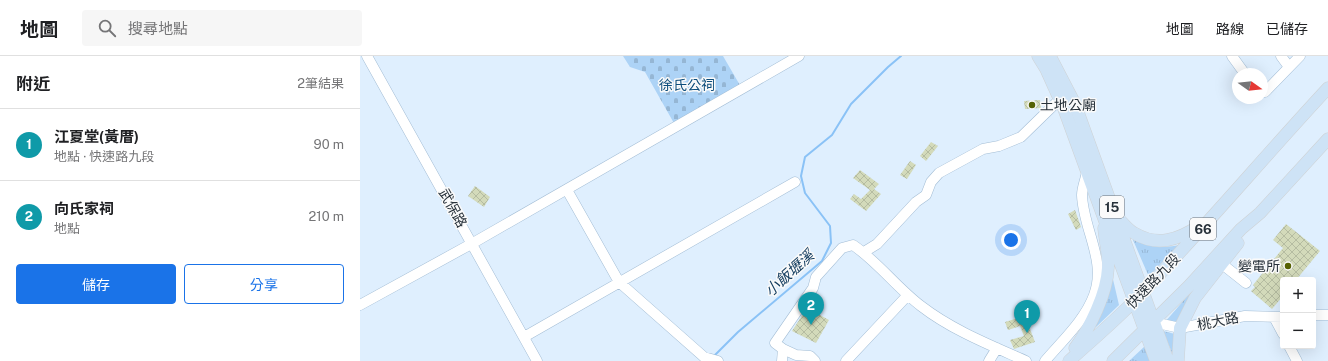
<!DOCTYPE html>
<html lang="zh-TW">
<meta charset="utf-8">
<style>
body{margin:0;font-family:"Public Sans","Noto Sans TC",sans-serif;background:#f6f6f6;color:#202124}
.controls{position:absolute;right:12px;bottom:12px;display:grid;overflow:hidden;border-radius:4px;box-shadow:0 4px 16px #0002}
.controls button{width:36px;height:36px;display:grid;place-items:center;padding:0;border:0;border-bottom:1px solid #e0e0e0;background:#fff;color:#202124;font:20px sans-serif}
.compass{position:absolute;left:872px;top:12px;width:36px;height:36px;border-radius:50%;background:#fff;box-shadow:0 4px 16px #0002;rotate:105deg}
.you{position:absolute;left:651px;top:184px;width:14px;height:14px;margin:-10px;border:3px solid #fff;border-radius:50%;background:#1a73e8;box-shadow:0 0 0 6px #1a73e833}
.badge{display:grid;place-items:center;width:26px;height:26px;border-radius:50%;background:#1a73e8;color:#fff;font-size:13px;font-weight:700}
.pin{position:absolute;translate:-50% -33px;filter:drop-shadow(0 1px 2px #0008)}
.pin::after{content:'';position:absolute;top:21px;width:14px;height:12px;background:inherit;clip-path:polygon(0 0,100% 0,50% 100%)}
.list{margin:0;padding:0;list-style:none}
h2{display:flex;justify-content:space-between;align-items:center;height:52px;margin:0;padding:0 16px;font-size:17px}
h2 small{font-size:13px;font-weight:400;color:#757577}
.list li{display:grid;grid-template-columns:26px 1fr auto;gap:12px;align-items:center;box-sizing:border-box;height:72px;padding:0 16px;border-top:1px solid #e0e0e0}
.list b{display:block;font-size:15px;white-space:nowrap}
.list p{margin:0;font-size:13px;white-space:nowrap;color:#757577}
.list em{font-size:13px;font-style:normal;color:#757577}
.actions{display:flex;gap:8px;padding:12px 16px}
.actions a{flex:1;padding:9px 0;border:1px solid #1a73e8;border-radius:4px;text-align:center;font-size:14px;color:#1a73e8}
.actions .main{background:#1a73e8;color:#fff}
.icon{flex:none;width:22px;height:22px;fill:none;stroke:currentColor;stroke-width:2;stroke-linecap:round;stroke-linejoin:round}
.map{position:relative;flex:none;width:968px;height:305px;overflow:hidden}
header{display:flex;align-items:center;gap:24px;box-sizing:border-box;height:56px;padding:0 20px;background:#fff;border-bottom:1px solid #e0e0e0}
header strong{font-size:19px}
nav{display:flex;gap:22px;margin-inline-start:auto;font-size:14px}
.search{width:280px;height:36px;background:#f6f6f6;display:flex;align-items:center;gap:10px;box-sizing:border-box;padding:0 14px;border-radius:4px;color:#757577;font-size:15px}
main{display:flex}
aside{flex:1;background:#fff}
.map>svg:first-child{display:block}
</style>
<header>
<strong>地圖</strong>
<div class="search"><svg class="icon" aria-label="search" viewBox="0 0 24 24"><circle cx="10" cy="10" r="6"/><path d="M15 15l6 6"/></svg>搜尋地點</div>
<nav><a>地圖</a><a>路線</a><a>已儲存</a></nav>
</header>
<main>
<aside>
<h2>附近<small>2筆結果</small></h2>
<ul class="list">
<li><span class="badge" style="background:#0f9aa8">1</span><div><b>江夏堂(黃厝)</b><p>地點 · 快速路九段</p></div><em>90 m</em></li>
<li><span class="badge" style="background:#0f9aa8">2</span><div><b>向氏家祠</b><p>地點</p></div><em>210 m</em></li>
</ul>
<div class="actions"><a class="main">儲存</a><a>分享</a></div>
</aside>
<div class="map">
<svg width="968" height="305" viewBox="0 0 968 305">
<defs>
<pattern id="grass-tufts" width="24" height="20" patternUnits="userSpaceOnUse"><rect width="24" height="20" fill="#add3f6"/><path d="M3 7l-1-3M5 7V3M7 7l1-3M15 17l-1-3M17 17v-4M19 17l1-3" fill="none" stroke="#95b6d4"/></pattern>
<pattern id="cemetery-stones" width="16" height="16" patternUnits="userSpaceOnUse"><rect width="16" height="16" fill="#add3f6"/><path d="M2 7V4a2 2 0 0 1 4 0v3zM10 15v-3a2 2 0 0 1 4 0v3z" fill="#95b6d4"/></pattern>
<pattern id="building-cross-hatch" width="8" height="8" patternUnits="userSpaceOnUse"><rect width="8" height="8" fill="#d3daba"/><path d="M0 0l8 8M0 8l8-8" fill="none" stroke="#b5bca1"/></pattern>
</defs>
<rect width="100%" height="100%" fill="#dfeffe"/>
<path fill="url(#grass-tufts)" d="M773,184c16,5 29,9 46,5l-30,32z
M850,214l-31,52h-14z
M752,219l7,30 -24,23z
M803,275l12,3v26z
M785,290l7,15h-23z"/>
<path fill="url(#cemetery-stones)" d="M263,0h100l18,31 -66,38 -30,-53 -15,-5z"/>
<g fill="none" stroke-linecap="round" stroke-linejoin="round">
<path stroke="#8ac2f6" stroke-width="2" d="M354,300l24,-24 84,-71 9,-18 -1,-17 -25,-33 -4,-17 4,-19 27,-22 19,-31 37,-37 13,-11"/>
</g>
<path fill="url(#building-cross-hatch)" d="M680,44l1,8 -16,1 -1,-8z
M571,86l7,4 -12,15 -6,-5z
M550,105l6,4 -9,14 -7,-4z
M500,114l19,14 -5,5 7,5 -15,17 -16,-12 4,-5 7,5 9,-9 -17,-12z
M115,130l15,11 -6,10 -16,-11z
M715,154l6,17 -5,3 -8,-16z
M926,168l34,27 -24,29h-13v16l-11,13 -21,-18 4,-4 -2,-2 30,-37 -10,-8z
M447,252l22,12 -13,23 -24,-12z
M665,260l10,26 -21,7 -4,-9 14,-4 -4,-10 -12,4 -3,-8z"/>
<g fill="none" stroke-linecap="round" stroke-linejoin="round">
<defs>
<path id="minor" d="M7,0l170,305
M872,0l13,18
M921,0l8,11
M902,36h3l35,-36
M207,134l52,92 85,75 14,4
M504,196l13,-8 39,-42 10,-7 5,-13 8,-9 44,-24 16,-3 22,-9 38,-37 7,-4
M862,208l24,19
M0,249l113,-62 326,-187
M953,259h15
M914,261l9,17
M793,266l27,6 65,-12 38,1
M164,281l271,-155
M929,290l8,15
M423,293l13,6 14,1 5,5
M422,305l1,-12 -8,-6 38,-55 3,-11 26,-29 11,-3c25,17 44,43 68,61 31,24 69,39 105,55
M486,305l61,-65
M629,305l8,-13
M685,305c17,-20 40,-41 49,-66 13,-34 -11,-66 -12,-100 0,-8 4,-16 5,-24"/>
<path id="major" d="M678,0l8,13 18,40 92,252
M690,0l25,48 93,257
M758,162c5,5 10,12 16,15 23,14 44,7 65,-7
M715,292c15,-20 32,-55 33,-80 1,-13 -3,-27 -4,-40
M709,305c22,-20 46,-40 67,-62 66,-68 127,-141 192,-211
M753,305l76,-75 52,-57 19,-16 68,-74
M818,305l2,-33 15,-30 43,-55"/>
</defs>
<use href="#minor" stroke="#a3bdd5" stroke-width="11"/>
<use href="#major" stroke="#cfd2d4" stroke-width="13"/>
<use href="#minor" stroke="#fff" stroke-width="10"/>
<use href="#major" stroke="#cee3f6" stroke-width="12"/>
</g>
<g fill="#566203" stroke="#fafafa" stroke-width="1.5">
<circle cx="672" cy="49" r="4"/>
<circle cx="928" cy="210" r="4"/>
</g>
<g text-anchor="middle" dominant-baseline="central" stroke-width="3" stroke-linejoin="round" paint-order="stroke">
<g fill="#fafafa" stroke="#666d74" stroke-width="1">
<rect x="740" y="140" width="24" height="22" rx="3"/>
<rect x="830" y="162" width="26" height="22" rx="3"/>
</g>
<g font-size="13" font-weight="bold" fill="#27313a">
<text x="752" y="151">15</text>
<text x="843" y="173">66</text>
</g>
<g font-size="14" fill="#0d4d7c" stroke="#fafafa">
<text x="327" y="29">徐氏公祠</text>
</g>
<g font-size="14" fill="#27313a" stroke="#fafafa" text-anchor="start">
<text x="680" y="49">土地公廟</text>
<text x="920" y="210" text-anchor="end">變電所</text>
</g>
<g font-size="14" fill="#27313a" stroke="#fafafa">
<text transform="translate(93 152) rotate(61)">武保路</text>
<text transform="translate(793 225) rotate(-46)">快速路九段</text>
<text transform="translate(858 265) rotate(-11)">桃大路</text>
</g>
<g font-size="15" font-style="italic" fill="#153e60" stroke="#fafafa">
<text transform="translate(429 217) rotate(-42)">小飯壢溪</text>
</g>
</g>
</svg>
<div class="controls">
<button>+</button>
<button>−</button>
</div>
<svg class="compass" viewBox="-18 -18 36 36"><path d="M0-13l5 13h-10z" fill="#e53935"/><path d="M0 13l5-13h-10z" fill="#757577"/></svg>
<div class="you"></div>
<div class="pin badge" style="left:667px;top:277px;background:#0f9aa8">1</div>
<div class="pin badge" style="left:451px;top:269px;background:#0f9aa8">2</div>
</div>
</main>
